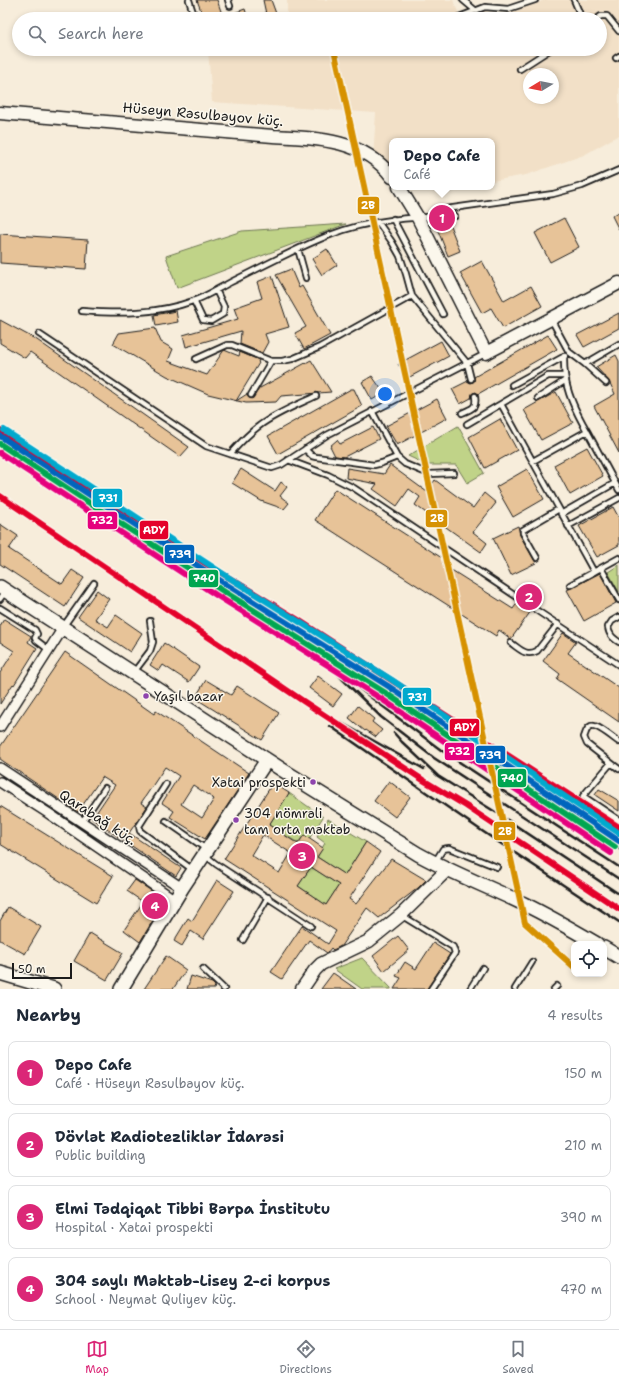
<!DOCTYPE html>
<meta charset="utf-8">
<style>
body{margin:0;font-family:"Shantell Sans",sans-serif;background:#f2f2f3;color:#1f2937}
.controls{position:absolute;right:12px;bottom:12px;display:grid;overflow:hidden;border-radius:8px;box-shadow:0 2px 6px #0003}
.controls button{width:36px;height:36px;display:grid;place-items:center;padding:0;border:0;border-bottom:1px solid #e0e1e3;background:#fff;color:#1f2937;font:20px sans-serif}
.compass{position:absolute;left:523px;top:68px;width:36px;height:36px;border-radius:50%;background:#fff;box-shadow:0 2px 6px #0003;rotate:260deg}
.scale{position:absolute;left:12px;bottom:10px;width:60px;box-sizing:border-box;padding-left:4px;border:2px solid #1c1c1c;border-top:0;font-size:11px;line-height:14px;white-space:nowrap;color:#1c1c1c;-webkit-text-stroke:3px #fbf7ec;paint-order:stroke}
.you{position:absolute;left:385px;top:394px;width:14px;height:14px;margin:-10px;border:3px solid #fff;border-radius:50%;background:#1a73e8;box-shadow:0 0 0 6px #1a73e833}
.badge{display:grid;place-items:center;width:26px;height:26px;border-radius:50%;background:#db2777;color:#fff;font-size:13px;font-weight:700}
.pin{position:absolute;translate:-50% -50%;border:2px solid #fff;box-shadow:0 1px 4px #0006}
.popup{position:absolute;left:389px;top:138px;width:106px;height:52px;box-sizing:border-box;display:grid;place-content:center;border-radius:8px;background:#fff;filter:drop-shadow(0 1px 3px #0005);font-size:13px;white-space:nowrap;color:#747a83}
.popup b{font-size:15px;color:#1f2937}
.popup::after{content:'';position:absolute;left:50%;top:100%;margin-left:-8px;border:8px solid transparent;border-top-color:#fff}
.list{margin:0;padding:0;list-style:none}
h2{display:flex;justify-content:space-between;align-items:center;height:52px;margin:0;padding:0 16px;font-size:17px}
h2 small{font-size:13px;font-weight:400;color:#747a83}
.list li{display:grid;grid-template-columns:26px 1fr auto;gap:12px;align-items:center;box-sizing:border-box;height:64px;margin:0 8px 8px;padding:0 8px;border:1px solid #e0e1e3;border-radius:8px}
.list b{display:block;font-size:15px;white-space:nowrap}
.list p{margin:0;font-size:13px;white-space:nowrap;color:#747a83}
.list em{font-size:13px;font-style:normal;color:#747a83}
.icon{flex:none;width:22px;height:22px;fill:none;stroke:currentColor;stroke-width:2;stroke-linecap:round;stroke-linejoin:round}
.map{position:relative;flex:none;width:619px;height:989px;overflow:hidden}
.search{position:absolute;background:#fff;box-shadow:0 2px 6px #0003;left:12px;right:12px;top:12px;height:44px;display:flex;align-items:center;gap:10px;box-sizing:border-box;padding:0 14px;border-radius:22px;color:#747a83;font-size:15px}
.sheet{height:340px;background:#fff}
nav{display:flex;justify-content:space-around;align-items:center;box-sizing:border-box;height:56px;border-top:1px solid #e0e1e3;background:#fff;font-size:11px;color:#747a83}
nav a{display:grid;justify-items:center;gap:2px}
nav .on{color:#db2777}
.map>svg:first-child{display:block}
</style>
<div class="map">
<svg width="619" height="989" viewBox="0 0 619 989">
<rect width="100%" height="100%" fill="#f7eddb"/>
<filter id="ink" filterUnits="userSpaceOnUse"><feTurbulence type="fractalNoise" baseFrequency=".025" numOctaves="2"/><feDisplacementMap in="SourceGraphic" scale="8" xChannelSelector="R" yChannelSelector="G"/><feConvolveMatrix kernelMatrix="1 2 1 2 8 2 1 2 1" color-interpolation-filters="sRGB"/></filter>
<g filter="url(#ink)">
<path fill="#f2e0c7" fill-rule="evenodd" d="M287,0h166l8,19h-174z
M545,0h74v135l-35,20 -58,20 -34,6v-40h-100v23l-19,-6 3,-45 -164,-11 -4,-53h392v-30h-136l19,-8 21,4zM529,74h24v24h-24z"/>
<path fill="#c0d388" stroke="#6e7852" d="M346,224l-169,64 -11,-32 76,-25z
M458,426l26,47 -17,10 -11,-18h-29l-19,-9z
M619,565v27l-11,-20z
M289,793l34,24 -14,22 -5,-4 -6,8 -29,-18z
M328,819l38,23 -21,33 -28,-18 8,-14 -8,-6z
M311,867l28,18 -13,20 -28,-19z
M362,958l29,30v1h-29l-28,-20z"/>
<path fill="#e7c398" stroke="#1c1c1c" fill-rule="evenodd" d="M197,0h20l6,17 22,-8 3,10h-44z
M263,0h8l7,19h-25l13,-5z
M619,212v18l-7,-14z
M564,218l15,29 -29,15 -15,-29z
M449,223l11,28 -12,5 -11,-28z
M0,234l88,6 -2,29 -86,-6z
M327,249l10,16 -15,10 -10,-16z
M482,261l22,40 27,-15 11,20 -39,22 -12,-20 -9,5 -22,-40z
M291,269l8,19 3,-2 28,49 -26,14 -9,-16 11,-6 -30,-52z
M272,276l17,51 -24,7 3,8 -6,11 -22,-9 1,-13 -55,16 -3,-12 55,-16 -4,-11 28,-10 -5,-16z
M176,311l2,11 -22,4 -2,-11z
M619,313v15l-35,19 -7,-12z
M0,320l37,20 152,107 -9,10 -150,-105 -5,6 -25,-15z
M155,328l6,14 12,7 -5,12 39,14 17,-25 15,6 1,-4 19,8 -1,2 1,1 -23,38 11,-7 2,4h3l8,-10 51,-28 20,32 -50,4 -5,6 -30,1 -38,-9 -41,-18 -54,-32 6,-11z
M548,335l9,14 -79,45 -2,-2 -3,1 -2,5 -11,6 -8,-15 16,-8 2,2 3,-1 1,-5z
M441,341l8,15 -43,23 -8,-15z
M616,355l3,6v92l-25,-47 21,-12 -6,-13 -13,-14z
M372,376l12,17 -12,7 -10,-18z
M351,389h3l8,17 -84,48 -10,-18z
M556,392l17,31 -32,17 -17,-30z
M437,399l10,19 -50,27 -11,-19z
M500,419l17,31 -32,18 -16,-31z
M373,427l6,12 -35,18 -9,-1 -5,-10 7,-6 3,4z
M587,447l16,29 -33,19 -16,-30z
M390,465l37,27 8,-12 38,28 11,-15 12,10 -23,29 14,11 -6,9 -66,-47 5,-8 -11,-8 -12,17 -24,-17 4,-5 -31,-6 1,-10 37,6z
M241,469l34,22 6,-9 6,5 -7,9 9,7 -5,6 -23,-8 -29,-18z
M527,469l17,30 -31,18 -17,-30z
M335,489l110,71 -3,4 71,45 5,-7 5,-1 1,-2 -2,-3 7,-10 13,9 -7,10 -5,1 -1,2 2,3 -20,28 -12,-9 -3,6 -181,-116z
M613,507l6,11v27l-22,12 -18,-31z
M0,524l18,12 -9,13 53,35 10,-14 12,8 -19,29 -65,-43z
M518,526l2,9 16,28 -25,12 -18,-37z
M600,573l16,30 -32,18 -17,-31z
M97,590l12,9 -14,20 13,8 8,-12 26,18 -12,19 -52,-35z
M4,619l27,17 -3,6 9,6 -23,37 -1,-1 -13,20v-31l14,-22 -14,-9v-16z
M563,633l13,9 -8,11 51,35v34l-62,-43 3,-5 -17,-13z
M164,643l35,24 -10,15 -26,-17 -4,6 -9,-6z
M65,652l89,62 2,-3 93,62 -44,66 -35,-22 4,-6 -12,-8 17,-27 -14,-9 -24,36 6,4 -18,26 52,35 -5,8 -84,-57 23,-34 -13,-8 -24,35 -78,-53v-12zM193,785l21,14 -12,19 -21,-14z
M318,676l24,18 -9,12 -24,-18z
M206,680l25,15 6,-9 42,27 -17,27 -67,-42z
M358,706l16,13 -2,3 10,8 -6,7 -10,-7 -1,1 -16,-13z
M389,781l21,16 -15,20 -21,-16z
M273,783l16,10 -20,32 29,19 6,-9 19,13 -6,9 28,18 21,-33 14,10 -31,47 7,5 35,-45 35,21 -8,8 -39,30 -12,-10 -26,38 -8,4 -2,-2 -4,5 -18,-13 -27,39 -11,-7 31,-46 26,18 8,-13 -112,-72zM263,835l28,18 -12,20 -28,-18zM311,867l28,18 -13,20 -28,-19z
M599,789l20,12v10l-24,-16z
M0,806l113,70 -17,27 -96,-59z
M135,880l30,20 -25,42 -16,-12 19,-28 -16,-11z
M217,880l17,11 -31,48 -12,-8 -9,15 -8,-5 14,-23 4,3z
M8,907l33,20 -16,27 -25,-14v-19z
M90,933l33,20 -16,27 -33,-19z
M398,936l11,14 -25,21 -11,-15z
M433,943l17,11 -23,35h-33l7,-11 -5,-2 9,-14 11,7z
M166,956l20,14 -13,19h-29z
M333,973l23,16h-35z
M191,976l21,7 3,3 -1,3h-27z"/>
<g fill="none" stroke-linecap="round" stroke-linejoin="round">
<defs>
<path id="service" d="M189,0l6,19
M228,0l2,6
M463,0l13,11
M574,0l8,19
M454,19l31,-12 23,2 27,-9
M597,19l4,-3h6l12,15
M616,58l3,-2
M520,69l31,-20
M433,216l5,-5 8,-2 107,-15 29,-8 37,-16
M393,219l50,95
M378,222l14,20 8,14 6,18 6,22 55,67 4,16
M298,249l8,29
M194,301l9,19 8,1 12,-7 1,-7 -8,-17
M82,311c38,3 75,3 111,-10 13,-4 26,-13 38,-19 33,-16 65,-34 99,-47 40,-16 83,-18 125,-19
M551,319l18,33 16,12 21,19
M39,334l167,112 66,22 9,-3 46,-30 158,-81
M564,356c0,6 0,13 1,19 2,20 12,39 22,56
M196,359l31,-14h5l39,16h11l10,-2 28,-12 92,-51
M585,364l34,-20
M512,385l53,-29
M251,395l20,-34
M538,398l28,-18
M501,404l93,168
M372,411l25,46 8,7 24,10 25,-1
M462,413c10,-5 15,-4 13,-17
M467,424l81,-48h17
M305,449l7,7 4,1 58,8 8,-2 15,-6
M230,454c9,-10 18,-20 29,-28 17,-13 38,-21 57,-30
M288,460l40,15 26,13 166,111
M533,461l54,-30 32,59
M561,514l54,-31
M568,526l51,-28
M537,558l-14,-25v-3l36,-21
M601,568l18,32
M570,585l49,-27
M0,599l5,-7
M0,608l35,22 2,4 -2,4 1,2 13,10
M533,608l86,57
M619,617l-7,4 -4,6c1,8 5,11 11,15
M63,627l31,-44
M511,643c9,6 15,14 26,8l21,-27
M134,672l16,-21 3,-9 -3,-21
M611,763l-24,-19 -3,-7c2,-4 2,-9 7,-11 6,-2 22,12 28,16
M619,769l-8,-6 -28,33 36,24
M166,784l-27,42 1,5 53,39
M166,821l40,28
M82,822l23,-34
M206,856l10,8 95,62
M435,862l8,-13 6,-1 48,19
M401,915l52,32 2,6 -24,36
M243,940l25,-43
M203,969l21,20
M470,989l13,-21
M515,989l17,-27
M554,989l3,-3"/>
<path id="minor" d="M0,727l63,-99
M0,768l182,120
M0,782l48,31 127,87"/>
<path id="tertiary" d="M0,113l273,23c43,2 91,3 119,41
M399,187l19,31 68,135 133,-70
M302,989l13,-19 6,-6 48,-23 32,-26 47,-46"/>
<path id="secondary" d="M0,587l281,182 137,85c34,19 71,33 106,50 25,12 49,26 73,40
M604,948l15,9
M0,973l54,16
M121,989l61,-101 85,-128"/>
</defs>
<use href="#service" stroke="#1c1c1c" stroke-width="8"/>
<use href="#minor" stroke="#1c1c1c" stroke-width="12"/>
<use href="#tertiary" stroke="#1c1c1c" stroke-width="15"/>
<use href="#secondary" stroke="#1c1c1c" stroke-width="16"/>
<use href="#service" stroke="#fbf7ec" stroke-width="4.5"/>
<use href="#minor" stroke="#fbf7ec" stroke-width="9"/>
<use href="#tertiary" stroke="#fbf7ec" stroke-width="12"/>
<use href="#secondary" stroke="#fbf7ec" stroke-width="13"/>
<path stroke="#1c1c1c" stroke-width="2.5" d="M224,583l68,53 327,213
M327,664l54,53 53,41 185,121
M357,687l84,63 178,117
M303,701l121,68
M330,726l152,105 137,91
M394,733l8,9 36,34 59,37 122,81"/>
<defs>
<path id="rail-1" d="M0,430l205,133 92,56 322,208
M0,496l303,205 120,79 43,26 153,103"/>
<path id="rail-2" d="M0,436l224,147 164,103 231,155"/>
<path id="rail-3" d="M0,444l220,145 164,103 231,155"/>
<path id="rail-4" d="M4,430l224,147 164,103 227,153"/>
<path id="rail-5" d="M0,453l216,142 164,103 231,155"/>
</defs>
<use href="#rail-1" stroke="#fbf7ec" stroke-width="9"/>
<use href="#rail-2" stroke="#fbf7ec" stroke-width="9"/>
<use href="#rail-3" stroke="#fbf7ec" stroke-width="9"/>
<use href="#rail-4" stroke="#fbf7ec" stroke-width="9"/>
<use href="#rail-5" stroke="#fbf7ec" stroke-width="9"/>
<use href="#rail-1" stroke="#e4002b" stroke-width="6"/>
<use href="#rail-2" stroke="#0065bd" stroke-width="6"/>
<use href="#rail-3" stroke="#00a651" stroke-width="6"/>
<use href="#rail-4" stroke="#00a9ce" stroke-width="6"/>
<use href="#rail-5" stroke="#e5007d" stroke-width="6"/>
<defs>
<path id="metro-1" d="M334,49l191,874 49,44"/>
</defs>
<use href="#metro-1" stroke="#fbf7ec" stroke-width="9"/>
<use href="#metro-1" stroke="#d69104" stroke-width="6"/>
</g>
</g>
<g fill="#8e44ad" stroke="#fbf7ec" stroke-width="1.5">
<circle cx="146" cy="696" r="3.5"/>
<circle cx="313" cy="782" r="3.5"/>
<circle cx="236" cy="820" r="3.5"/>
</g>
<g text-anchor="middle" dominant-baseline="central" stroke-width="3" stroke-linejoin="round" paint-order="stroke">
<g font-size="13" fill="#1c1c1c" stroke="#fbf7ec" text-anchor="start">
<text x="154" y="696">Yaşıl bazar</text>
<text x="306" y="782" text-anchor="end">Xətai prospekti</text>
<text x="244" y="813">304 nömrəli<tspan x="244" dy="16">tam orta məktəb</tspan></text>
</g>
<g font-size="14" fill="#1c1c1c" stroke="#fbf7ec">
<text transform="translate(203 114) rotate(5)">Hüseyn Rəsulbəyov küç.</text>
<text transform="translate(98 817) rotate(33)">Qarabağ küç.</text>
</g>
</g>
<g stroke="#fbf7ec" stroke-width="1.5">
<rect x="357" y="196" width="23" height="19" rx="4" fill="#d69104"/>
<rect x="92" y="488" width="31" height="20" rx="4" fill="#00a9ce"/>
<rect x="425" y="509" width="23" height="19" rx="4" fill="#d69104"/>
<rect x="87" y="511" width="31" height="19" rx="4" fill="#e5007d"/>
<rect x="139" y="520" width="30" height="20" rx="4" fill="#e4002b"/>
<rect x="164" y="544" width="31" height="20" rx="4" fill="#0065bd"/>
<rect x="188" y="569" width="31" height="19" rx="4" fill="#00a651"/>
<rect x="402" y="687" width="30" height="19" rx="4" fill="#00a9ce"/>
<rect x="449" y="718" width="31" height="19" rx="4" fill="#e4002b"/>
<rect x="444" y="742" width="31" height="19" rx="4" fill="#e5007d"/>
<rect x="475" y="745" width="31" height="19" rx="4" fill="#0065bd"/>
<rect x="497" y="768" width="30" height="20" rx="4" fill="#00a651"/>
<rect x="493" y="821" width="23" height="20" rx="4" fill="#d69104"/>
</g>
<g font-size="11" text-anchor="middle" font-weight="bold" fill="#fff">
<text x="368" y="209">2B</text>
<text x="108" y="502">731</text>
<text x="437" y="522">2B</text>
<text x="102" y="524">732</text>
<text x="154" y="534">ADY</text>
<text x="180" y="558">739</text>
<text x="204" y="582">740</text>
<text x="417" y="701">731</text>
<text x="465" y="731">ADY</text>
<text x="459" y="755">732</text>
<text x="490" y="759">739</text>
<text x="512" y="782">740</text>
<text x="505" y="835">2B</text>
</g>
</svg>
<div class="controls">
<button><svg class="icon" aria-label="locate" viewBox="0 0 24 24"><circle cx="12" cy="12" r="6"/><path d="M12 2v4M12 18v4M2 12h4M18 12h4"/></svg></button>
</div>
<svg class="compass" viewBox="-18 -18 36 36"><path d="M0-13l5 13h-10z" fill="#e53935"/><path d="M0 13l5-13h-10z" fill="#747a83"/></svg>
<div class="scale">50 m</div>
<div class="you"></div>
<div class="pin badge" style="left:442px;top:218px">1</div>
<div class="popup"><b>Depo Cafe</b>Café</div>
<div class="pin badge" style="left:529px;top:597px">2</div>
<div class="pin badge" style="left:302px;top:856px">3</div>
<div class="pin badge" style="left:155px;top:906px">4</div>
<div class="search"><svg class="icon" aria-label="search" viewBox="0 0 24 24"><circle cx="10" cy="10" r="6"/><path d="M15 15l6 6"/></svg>Search here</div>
</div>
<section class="sheet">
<h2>Nearby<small>4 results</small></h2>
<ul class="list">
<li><span class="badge">1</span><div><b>Depo Cafe</b><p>Café · Hüseyn Rəsulbəyov küç.</p></div><em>150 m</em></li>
<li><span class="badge">2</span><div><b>Dövlət Radiotezliklər İdarəsi</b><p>Public building</p></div><em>210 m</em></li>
<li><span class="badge">3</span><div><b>Elmi Tədqiqat Tibbi Bərpa İnstitutu</b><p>Hospital · Xətai prospekti</p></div><em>390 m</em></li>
<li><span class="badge">4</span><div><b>304 saylı Məktəb-Lisey 2-ci korpus</b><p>School · Neymət Quliyev küç.</p></div><em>470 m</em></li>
</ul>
</section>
<nav>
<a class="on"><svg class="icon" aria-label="map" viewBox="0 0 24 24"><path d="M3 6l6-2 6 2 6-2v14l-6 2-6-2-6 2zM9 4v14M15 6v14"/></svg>Map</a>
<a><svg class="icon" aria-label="directions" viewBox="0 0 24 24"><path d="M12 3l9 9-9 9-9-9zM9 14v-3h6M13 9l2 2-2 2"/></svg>Directions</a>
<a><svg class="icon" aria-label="saved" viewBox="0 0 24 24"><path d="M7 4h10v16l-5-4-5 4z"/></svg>Saved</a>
</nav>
